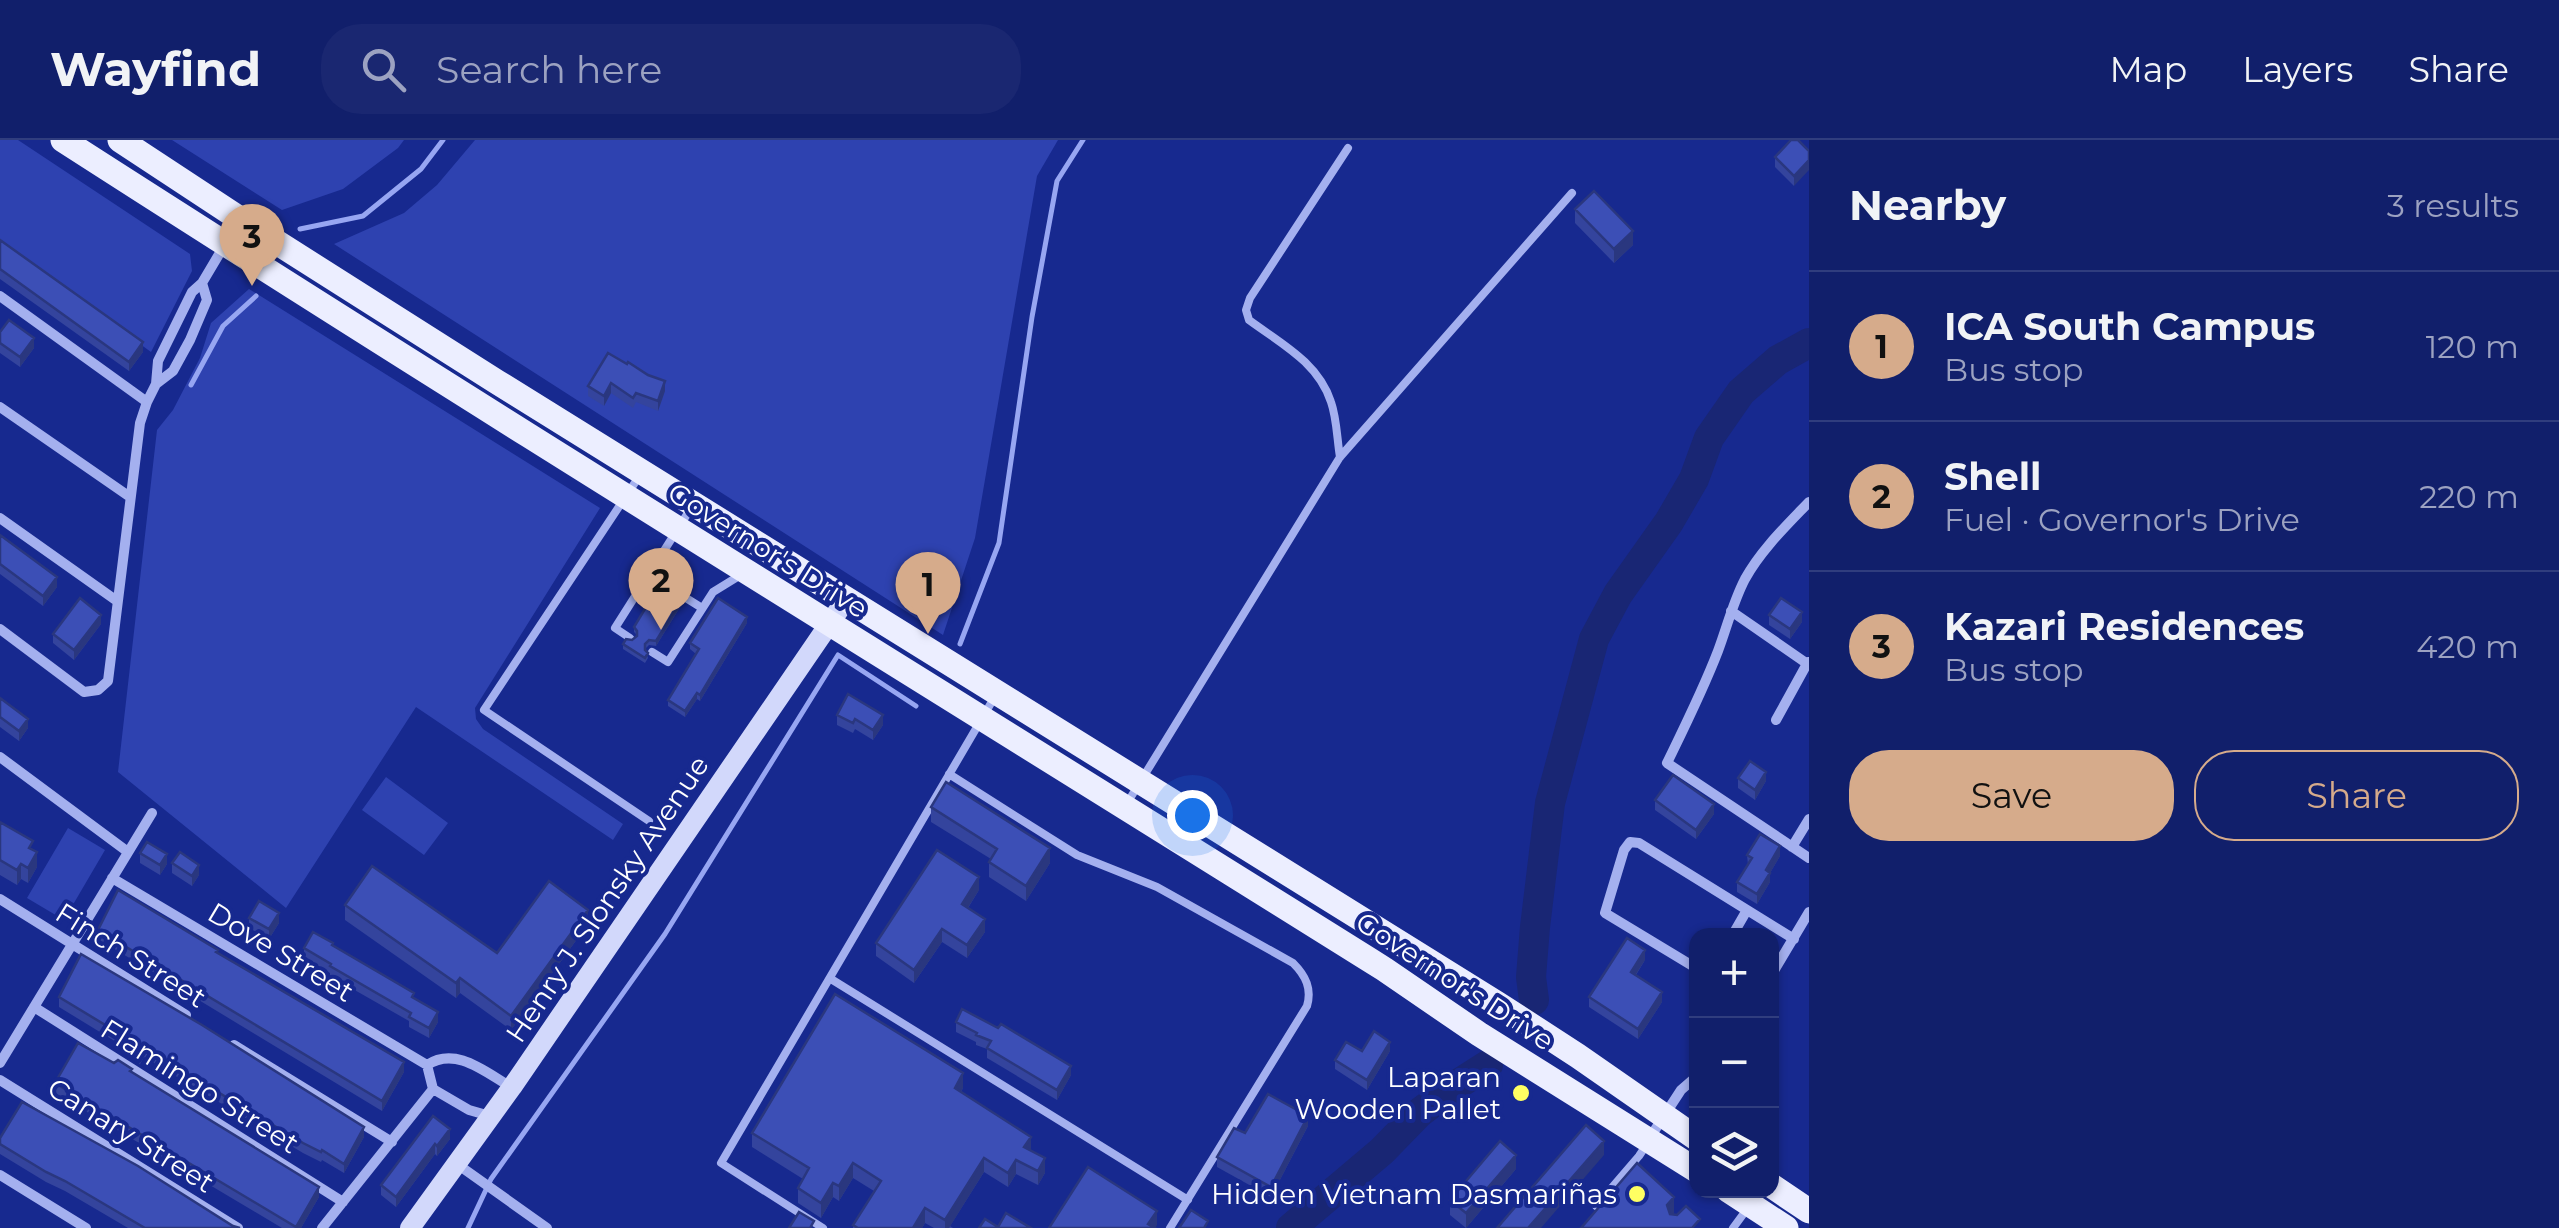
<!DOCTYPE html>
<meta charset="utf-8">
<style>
body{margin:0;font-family:Montserrat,sans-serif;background:#1a2771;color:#f1f3f6}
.controls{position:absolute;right:30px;bottom:30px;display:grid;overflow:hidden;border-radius:20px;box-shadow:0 2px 8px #0004}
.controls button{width:90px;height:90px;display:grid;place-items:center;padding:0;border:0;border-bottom:2px solid #303d7e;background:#111f6b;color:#f1f3f6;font:50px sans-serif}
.you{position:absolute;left:1192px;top:675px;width:35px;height:35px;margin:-25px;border:8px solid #fff;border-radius:50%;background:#1a73e8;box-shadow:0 0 0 15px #1a73e833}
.badge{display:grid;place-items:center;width:65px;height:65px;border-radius:50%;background:#d6ab8b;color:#111;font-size:32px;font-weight:700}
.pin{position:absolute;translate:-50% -82px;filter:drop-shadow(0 2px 5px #0008)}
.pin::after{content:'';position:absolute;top:52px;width:35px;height:30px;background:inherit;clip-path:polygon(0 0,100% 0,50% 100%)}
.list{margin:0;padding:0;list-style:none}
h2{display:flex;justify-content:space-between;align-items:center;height:130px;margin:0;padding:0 40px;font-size:42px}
h2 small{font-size:32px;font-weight:400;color:#9ca2c1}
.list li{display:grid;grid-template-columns:65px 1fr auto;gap:30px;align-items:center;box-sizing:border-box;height:150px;padding:0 40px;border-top:2px solid #303d7e}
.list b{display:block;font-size:38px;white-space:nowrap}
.list p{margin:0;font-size:32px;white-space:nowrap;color:#9ca2c1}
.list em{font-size:32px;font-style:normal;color:#9ca2c1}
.actions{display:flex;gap:20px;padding:30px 40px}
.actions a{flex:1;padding:22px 0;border:2px solid #d6ab8b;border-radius:40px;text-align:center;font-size:35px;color:#d6ab8b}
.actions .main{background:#d6ab8b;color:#111}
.icon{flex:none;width:55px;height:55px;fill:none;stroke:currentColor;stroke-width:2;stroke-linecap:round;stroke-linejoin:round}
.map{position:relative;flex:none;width:1809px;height:1088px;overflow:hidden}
header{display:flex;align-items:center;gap:60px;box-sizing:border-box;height:140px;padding:0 50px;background:#111f6b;border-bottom:2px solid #303d7e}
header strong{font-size:48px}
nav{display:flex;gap:55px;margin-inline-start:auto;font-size:35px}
.search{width:700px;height:90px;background:#1a2771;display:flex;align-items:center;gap:25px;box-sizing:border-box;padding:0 35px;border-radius:40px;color:#9ca2c1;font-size:38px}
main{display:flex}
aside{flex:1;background:#111f6b}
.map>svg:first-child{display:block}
</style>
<header>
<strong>Wayfind</strong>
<div class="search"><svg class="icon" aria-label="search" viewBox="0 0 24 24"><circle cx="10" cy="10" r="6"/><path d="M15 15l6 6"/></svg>Search here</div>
<nav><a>Map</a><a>Layers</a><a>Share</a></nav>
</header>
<main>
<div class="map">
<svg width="1809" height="1088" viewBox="0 0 1809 1088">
<rect width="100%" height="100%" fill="#17298f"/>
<path fill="#2e42b0" d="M0,0h18l172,114 2,17 -41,81 -151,-110z
M172,0h232l-6,8 -55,41 -61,21z
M475,0h583l-21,36 -62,362 -32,97 -609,-391 70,-31 33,-28z
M249,149l351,219 -125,200 1,11 7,10 140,95 -10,16 -197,-133 -130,201 -168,-136 39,-342 16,-20 27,-52 11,-35z
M386,637l62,46 -24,32 -62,-45z
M68,688l37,22 -41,70 -37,-22z"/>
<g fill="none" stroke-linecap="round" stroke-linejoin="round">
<path stroke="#97a6f2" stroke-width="5" d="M300,89l63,-13 58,-47 22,-29
M191,245l32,-59 33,-30
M960,504l39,-101 33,-226 25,-136 26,-41
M468,1088l23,-49 174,-245 173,-279 78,51"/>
<path stroke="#192674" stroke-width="30" d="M1534,860l-3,-23 4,-50 15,-124 44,-164 24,-45 51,-72 25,-43 15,-41 32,-46 37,-32 31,-17
M1291,1088l91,-77 37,-38 36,-27 33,-21"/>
<path stroke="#a4b0ef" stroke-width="8" d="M1340,317c-3,-17 -3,-38 -9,-55 -13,-40 -51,-59 -82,-82l-3,-10 4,-12 98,-150
M640,335l-156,235 165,111
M649,434l15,9
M686,458l16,10
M630,498l-15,-10 76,-120
M652,512l16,10 45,-70 26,-16
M949,634l128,81 80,32 136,76c13,13 19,26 14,43l-137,222
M1126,665l214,-348 232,-264
M831,839l357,221
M1596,1066l43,-50 8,-12
M823,1088l-102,-65 273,-465
M1733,1088l28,-38"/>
<path stroke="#a4b0ef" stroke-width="10" d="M0,156l147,106
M156,244l2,-23 34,-69 10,-9 38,-64
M0,267l130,90
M1809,362c-23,24 -48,48 -64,77 -12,23 -18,48 -27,72 -15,39 -33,75 -51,112l142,95
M0,378l117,83
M1731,471l78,54
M0,489l84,63 14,-2 10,-9 32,-258 7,-21 9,-18 17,-13 17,-31 17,-40 -5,-17
M1776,580l32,-58
M0,617l128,95
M1792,707l17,-28
M112,738l315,187 6,24 36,21 21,6
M0,759l186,116
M1732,796l15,-26
M1696,828l-91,-55 19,-63 6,-8 9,1 155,96
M1772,834l37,-62
M34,867l309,195
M234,905l158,97
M0,923l152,-250
M427,925c29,-19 58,7 84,22
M0,940l238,148
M1649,999l32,-49 15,-13
M457,1024l90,64
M0,1035l86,53
M322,1088l111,-139"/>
<path stroke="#d2d8fb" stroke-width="20" d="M410,1088l102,-141 335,-489"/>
<path stroke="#eceeff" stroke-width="25" d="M63,0c437,281 880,553 1321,829l95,65 217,136
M120,0l120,79 257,163 1001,622 80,52 118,82
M1772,1046l37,25
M1728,1050l58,38"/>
</g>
<path fill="#34449d" d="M1798,0l-4,46 -19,-19v-10z
M1575,69l58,36 -19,18 -39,-40z
M0,100l143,112 -14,19 -129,-92z
M0,192l34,16 -14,19 -20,-14z
M608,213l57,38 -7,20 -22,-9 -3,6 -22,-15 -7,13 -16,-10v-10z
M0,395l57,52 -14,19 -43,-32z
M685,451l-5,4 2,9 -26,42 -7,-1 -4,4 3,9 -3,5 -22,-14v-5l9,-4 5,-5 -3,-3v-5z
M1769,475l33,7 -12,17 -21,-14z
M747,483l-47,78 -3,-2 -12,18 -17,-11v-6l28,-46 -6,-5v-6z
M101,484l-27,36 -21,-17v-9z
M0,558l28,30 -9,13 -19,-14z
M837,575l46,10 -10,15 -18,-11 -2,4 -16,-8z
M1738,638l28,3 -11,19 -17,-12z
M1655,660l59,14 -18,25 -41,-29z
M931,667l119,56 -24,38 -37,-24v-15l2,-3 -60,-37z
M0,682l33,28 4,17 -9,16 -7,-4 -4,6 -17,-10z
M140,713l27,11 -7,11 -20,-12z
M1747,715l33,1 -10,17v9l-13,22 -20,-12v-10l11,-17z
M172,723l27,12 -7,11 -20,-13z
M979,750l-11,18 17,24 -18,26 -25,-16 -28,41 -38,-27v-13z
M345,765l152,48 91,-29 -77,106 -51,-37 -4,5 -111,-78z
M249,778l30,5 -10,16 -20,-11z
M98,790l120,23 186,119 -22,39 -284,-172z
M333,806l81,52 24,24 -9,16 -20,-11v-6l-79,-45v-3l-26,-15v-10z
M1645,820l-9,15 26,27 -24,37 -49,-32v-10z
M59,857l305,140 -20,36 -22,-13 -1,2 -18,-9 -159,-96 -4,7 -14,-9v-7l-67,-41z
M956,882l115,53 -14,25 -70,-42v-9l-11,-4v-3l-20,-10z
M1362,911h28l-23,39 -32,-21v-9z
M114,923l18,9 187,125 -18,31h-19l-227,-135v-10z
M963,948l-2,4 84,81 -7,12 -22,-11 -8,13 -24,-15 -34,54 3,2h-19l-9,-5 -3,5h-69v-3l21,-34 -21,-13 -14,23 -6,-4 -12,21 -23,-15v-15l5,-9 -51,-32v-14z
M433,976l17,23 -13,17 -2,-2 -39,53 -15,-12v-10z
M1308,986l-37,71 -54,-30v-10l28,-24z
M0,998l233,88 7,2h-112l-63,-37 -19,-9 -46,-28z
M1516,1029l-50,59 -16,-13v-15z"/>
<path fill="#2a377f" d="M1809,20v10l-15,16v-10z
M1633,91v14l-19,18v-14z
M34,198v10l-14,19v-10z
M143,202v10l-14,19v-9z
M665,241v10l-7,20v-10z
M611,243v10l-7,13v-10z
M57,437v10l-14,19v-10z
M682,459v5l-26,42v-5z
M1802,472v10l-12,17v-10z
M101,475v9l-27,36v-10z
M747,477v6l-47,78v-6z
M697,553v6l-12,18v-6z
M883,575v10l-10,15v-10z
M28,579v9l-9,13v-10z
M1766,632v9l-11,19v-10z
M1714,664v10l-18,25v-9z
M1780,706v10l-14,24v-10z
M1050,708v15l-24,38v-15z
M37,712v15l-9,16v-15z
M167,714v10l-7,11v-10z
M21,724v15l-4,6v-15z
M199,725v10l-7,11v-10z
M1770,733v9l-13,22v-10z
M979,737v13l-17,27v-13z
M588,770v14l-77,106v-14z
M279,773v10l-10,16v-10z
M985,779v13l-18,26v-13z
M942,789v13l-28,41v-13z
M1645,810v10l-14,22v-10z
M460,838v15l-4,5v-15z
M1662,852v10l-24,37v-10z
M438,872v10l-9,16v-10z
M1390,902v9l-23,39v-10z
M404,922v10l-22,39v-10z
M1071,926v9l-14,25v-10z
M963,933v15l-8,14v-14z
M1308,976v10l-37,71v-10z
M364,987v10l-20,36v-9z
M450,989v10l-13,17v-10z
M1031,997v14l-7,-4z
M1604,1001v14l-63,73h-13z
M435,1004v10l-39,53v-10z
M1516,1015v14l-50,59v-15z
M984,1018v14l-35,56h-4v-8z
M1045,1018v15l-7,12v-14z
M1016,1020v14l-8,13v-14z
M853,1023v15l-14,23v-15z
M833,1043v14l-12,21v-15z
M319,1047v10l-18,31h-5z
M1674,1057v21l-7,7v-20z
M925,1068v15l-3,5h-9z
M1157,1071v14l-2,3 -7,-4z"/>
<path fill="#3c4fb6" stroke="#2a377f" stroke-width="2.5" d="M1791,0h7l11,11v9l-15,16 -19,-19z
M1594,51l39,40 -19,18 -39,-40z
M0,100l143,102 -14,20 -129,-93z
M9,180l25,18 -14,19 -20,-14v-11z
M608,213l19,11 1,-2 20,13 17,6 -7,20 -22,-8 -3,5 -22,-15 -7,13 -16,-10z
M0,395l57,42 -14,19 -43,-32z
M671,437l14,9 -6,6 3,7 -26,42 -7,-1 -4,4v6l3,3 -3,5 -22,-14 3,-5 6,1 5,-4v-5l-3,-4 26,-43h8z
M80,458l21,17 -27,35 -21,-16z
M718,458l29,19 -47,78 -3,-2 -12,18 -17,-11 31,-51 -9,-6z
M1781,458l21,14 -12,17 -21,-14z
M848,554l35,21 -10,15 -18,-11 -2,4 -16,-8z
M0,558l28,21 -9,12 -19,-14z
M1750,621l16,11 -11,18 -17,-12z
M1673,635l41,29 -18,26 -41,-30z
M946,642l104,66 -24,38 -37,-24 8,-13 -66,-42z
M0,682l33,19 -4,7 8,4 -9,16 -7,-4 -4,6 -17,-10z
M1760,694l20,12 -14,24 4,3 -13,21 -20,-12 15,-24 -5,-3z
M147,702l20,12 -7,11 -20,-12z
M937,710l42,27 -17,27 23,15 -18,26 -25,-16 -28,41 -38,-27z
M180,712l19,13 -7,11 -20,-13z
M372,726l125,87 52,-72 39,29 -77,106 -51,-38 -4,5 -111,-78z
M118,750l100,60 -2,2 188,110 -22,39 -284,-171z
M259,761l20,12 -10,16 -20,-11z
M313,792l20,11 -1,2 82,48 -2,4 26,15 -9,16 -20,-11 2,-4 -81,-47 1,-2 -27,-16z
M1627,798l18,12 -14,22 31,20 -24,37 -49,-32z
M81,814l121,71 162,102 -20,37 -22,-14 -1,2 -18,-9 -159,-95 -4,6 -14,-9 4,-5 -71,-43z
M835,854l128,79 -8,15 76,49 -7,10 21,11 -7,13 -22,-11 -8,13 -24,-15 -39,62 -20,-12 -12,20h-55l-5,-3 28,-44 -28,-18 -14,23 -6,-3 -12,20 -23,-15 11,-20 -57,-35z
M962,869l36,19 3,-4 70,42 -14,24 -70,-42 4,-7 -15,-6 1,-2 -21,-11z
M1374,891l16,11 -23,38 -32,-20 11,-18 16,9z
M78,903l36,20 4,-3 14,9 -2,2 189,116 -23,40 -241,-144z
M1268,954l40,22 -37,71 -54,-30 17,-29 11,5z
M22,962l116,64 95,60 7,2h-95l-80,-47 -19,-9 -46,-28v-6z
M433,976l17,13 -13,17 -2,-2 -39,53 -15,-12z
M1586,985l18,16 -76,87h-31z
M1500,1001l16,14 -50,58 -16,-13z
M1637,1023l37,34 -7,8 3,9 7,1 9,-9 14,13 -8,9h-111z
M1088,1027l69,44 -9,13 7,4h-106z
M1191,1070l17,11 -4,7h-25z
M799,1072l15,9 -4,7h-21z
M1006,1073l25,15h-52l6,-9 13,8z"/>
<g fill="#ffff62" stroke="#17298f" stroke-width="4">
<circle cx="1521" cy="953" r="10"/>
<circle cx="1637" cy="1054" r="10"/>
</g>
<g text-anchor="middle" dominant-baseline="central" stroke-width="8" stroke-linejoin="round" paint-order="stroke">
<g font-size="28" fill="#fff" stroke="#17298f">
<text transform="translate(768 410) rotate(32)">Governor's Drive</text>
<text transform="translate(607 759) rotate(-56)">Henry J. Slonsky Avenue</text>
<text transform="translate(281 812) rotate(31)">Dove Street</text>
<text transform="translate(131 815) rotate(32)">Finch Street</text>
<text transform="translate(1455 841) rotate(33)">Governor's Drive</text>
<text transform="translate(200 946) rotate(32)">Flamingo Street</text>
<text transform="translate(131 995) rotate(32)">Canary Street</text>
</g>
<g font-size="28" fill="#fff" stroke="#17298f" text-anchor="end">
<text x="1501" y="937">Laparan<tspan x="1501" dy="32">Wooden Pallet</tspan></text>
<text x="1617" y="1054">Hidden Vietnam Dasmariñas</text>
</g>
</g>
</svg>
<div class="controls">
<button>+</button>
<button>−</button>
<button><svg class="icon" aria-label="layers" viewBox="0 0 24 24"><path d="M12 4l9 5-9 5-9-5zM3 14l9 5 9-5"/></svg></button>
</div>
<div class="you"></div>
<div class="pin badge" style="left:928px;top:494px">1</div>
<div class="pin badge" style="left:661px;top:490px">2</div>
<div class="pin badge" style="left:252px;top:146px">3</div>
</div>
<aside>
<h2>Nearby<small>3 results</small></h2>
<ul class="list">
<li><span class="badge">1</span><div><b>ICA South Campus</b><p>Bus stop</p></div><em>120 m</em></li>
<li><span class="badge">2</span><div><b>Shell</b><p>Fuel · Governor's Drive</p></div><em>220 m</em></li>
<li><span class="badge">3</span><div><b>Kazari Residences</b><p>Bus stop</p></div><em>420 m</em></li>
</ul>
<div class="actions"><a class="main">Save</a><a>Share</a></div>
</aside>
</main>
